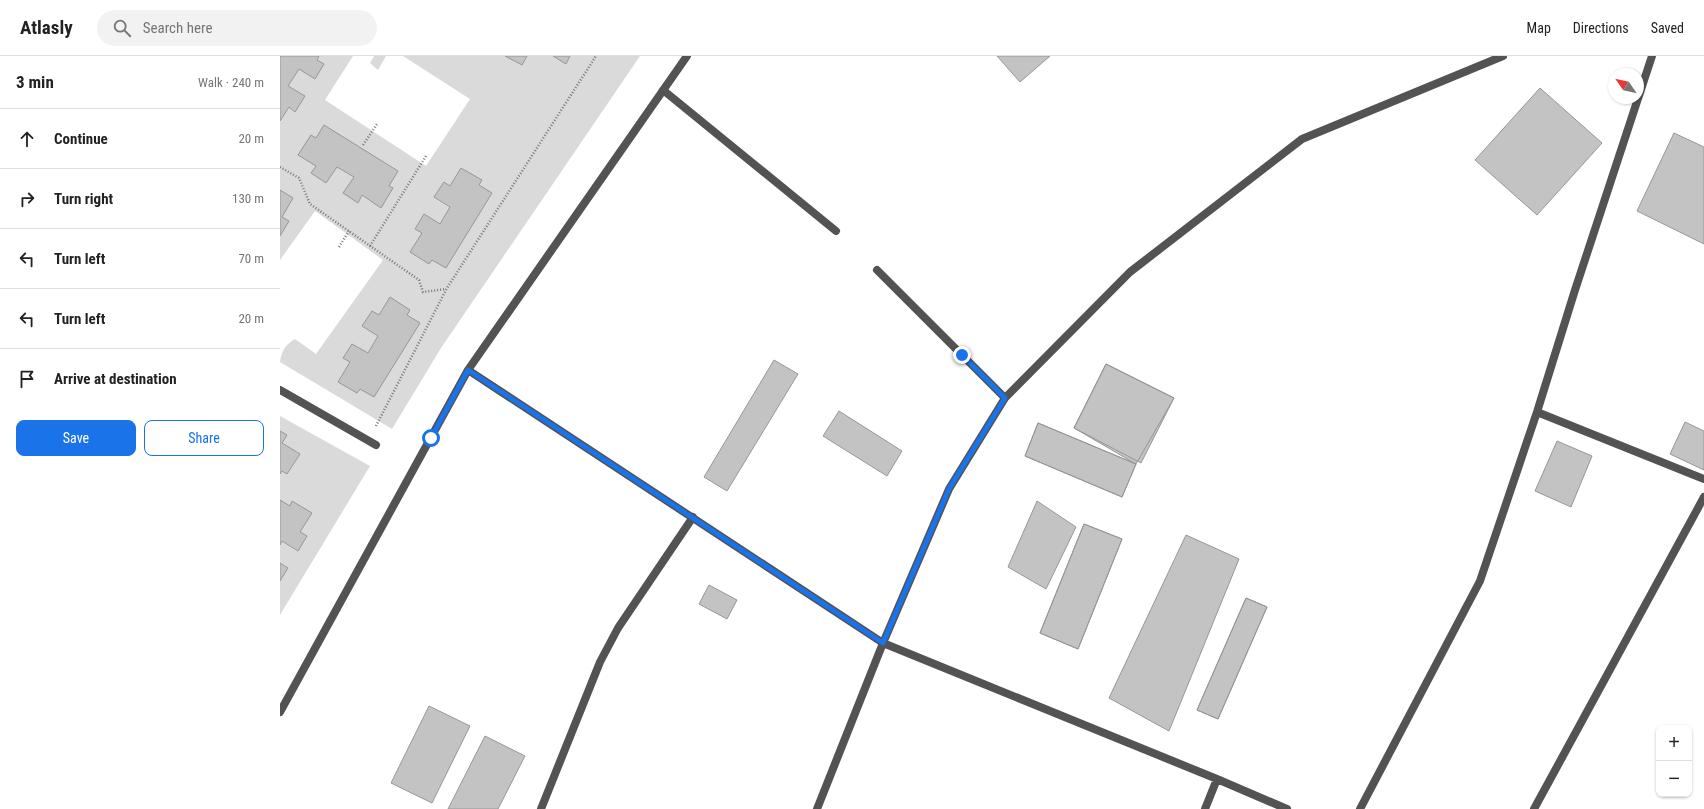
<!DOCTYPE html>
<meta charset="utf-8">
<style>
body{margin:0;font-family:"Roboto Condensed",sans-serif;background:#f2f2f2;color:#222}
.controls{position:absolute;right:12px;bottom:12px;display:grid;overflow:hidden;border-radius:8px;box-shadow:0 1px 3px #0004}
.controls button{width:36px;height:36px;display:grid;place-items:center;padding:0;border:0;border-bottom:1px solid #e0e0e0;background:#fff;color:#222;font:20px sans-serif}
.compass{position:absolute;left:1328px;top:12px;width:36px;height:36px;border-radius:50%;background:#fff;box-shadow:0 1px 3px #0004;rotate:304deg}
.stop{position:absolute;width:12px;height:12px;margin:-9px;border:3px solid #1a73e8;border-radius:50%;background:#fff}
.stop.end{background:#1a73e8;border-color:#fff;box-shadow:0 1px 4px #0008}
.list{margin:0;padding:0;list-style:none}
h2{display:flex;justify-content:space-between;align-items:center;height:52px;margin:0;padding:0 16px;font-size:17px}
h2 small{font-size:13px;font-weight:400;color:#767676}
.list li{display:grid;grid-template-columns:26px 1fr auto;gap:12px;align-items:center;box-sizing:border-box;height:60px;padding:0 16px;border-top:1px solid #e0e0e0}
.list b{display:block;font-size:15px;white-space:nowrap}
.list em{font-size:13px;font-style:normal;color:#767676}
.actions{display:flex;gap:8px;padding:12px 16px}
.actions a{flex:1;padding:9px 0;border:1px solid #1a73e8;border-radius:8px;text-align:center;font-size:14px;color:#1a73e8}
.actions .main{background:#1a73e8;color:#fff}
.icon{flex:none;width:22px;height:22px;fill:none;stroke:currentColor;stroke-width:2;stroke-linecap:round;stroke-linejoin:round}
.map{position:relative;flex:none;width:1424px;height:753px;overflow:hidden}
header{display:flex;align-items:center;gap:24px;box-sizing:border-box;height:56px;padding:0 20px;background:#fff;border-bottom:1px solid #e0e0e0}
header strong{font-size:19px}
nav{display:flex;gap:22px;margin-inline-start:auto;font-size:14px}
.search{width:280px;height:36px;background:#f2f2f2;display:flex;align-items:center;gap:10px;box-sizing:border-box;padding:0 14px;border-radius:22px;color:#767676;font-size:15px}
main{display:flex}
aside{flex:1;background:#fff}
.map>svg:first-child{display:block}
</style>
<header>
<strong>Atlasly</strong>
<div class="search"><svg class="icon" aria-label="search" viewBox="0 0 24 24"><circle cx="10" cy="10" r="6"/><path d="M15 15l6 6"/></svg>Search here</div>
<nav><a>Map</a><a>Directions</a><a>Saved</a></nav>
</header>
<main>
<aside>
<h2>3 min<small>Walk · 240 m</small></h2>
<ul class="list">
<li><svg class="icon" aria-label="ahead" viewBox="0 0 24 24"><path d="M12 20V5M6 11l6-6 6 6"/></svg><div><b>Continue</b></div><em>20 m</em></li>
<li><svg class="icon" aria-label="right" viewBox="0 0 24 24"><path d="M7 20v-9h11M14 6l5 5-5 5"/></svg><div><b>Turn right</b></div><em>130 m</em></li>
<li><svg class="icon" aria-label="left" viewBox="0 0 24 24"><path d="M17 20v-9H6M10 6l-5 5 5 5"/></svg><div><b>Turn left</b></div><em>70 m</em></li>
<li><svg class="icon" aria-label="left" viewBox="0 0 24 24"><path d="M17 20v-9H6M10 6l-5 5 5 5"/></svg><div><b>Turn left</b></div><em>20 m</em></li>
<li><svg class="icon" aria-label="arrive" viewBox="0 0 24 24"><path d="M6 21V4h12l-3 4 3 4H6"/></svg><div><b>Arrive at destination</b></div></li>
</ul>
<div class="actions"><a class="main">Save</a><a>Share</a></div>
</aside>
<div class="map">
<svg width="1424" height="753" viewBox="0 0 1424 753">
<rect width="100%" height="100%" fill="#fff"/>
<path fill="#dadada" d="M0,0h73l-28,44 101,66 44,-67 -67,-43h237l-199,292 -49,81 -112,-67c1,-11 6,-18 15,-23l21,15 67,-94 -68,-49 -35,49z
M94,0h12l-8,14 -8,-7z
M0,360l90,50 -90,149z"/>
<path fill="#c3c3c3" stroke="#979797" d="M0,0h39l-2,4 7,4 -9,15 -16,-10 -11,17 17,10 -10,16 -6,-5 -9,14z
M225,0h22l-5,9z
M273,0h17l-4,8z
M717,0h53l-30,26z
M1260,32l62,55 -65,72 -62,-55z
M44,69l74,46 -9,15 4,2 -12,20 -19,-13 -4,8 -15,-10 11,-16 -17,-10 -11,16 -15,-10 5,-7 -18,-11 13,-20 5,3z
M1394,77l30,14v97l-67,-33z
M181,112l21,12 -3,5 13,8 -46,75 -14,-8 -3,4 -19,-12 12,-19 -7,-4 9,-15 16,10 10,-17 -16,-10 10,-15 6,4z
M0,134l13,8 -11,19 7,4 -9,15z
M110,241l20,13 -3,5 13,8 -46,74 -14,-8 -3,4 -19,-11 12,-20 -7,-4 9,-14 16,9 10,-17 -16,-10 10,-15 7,4z
M494,304l24,14 -71,117 -23,-14z
M826,308l68,34 -33,65 -67,-35z
M826,308l68,34 -38,66 -62,-36z
M559,355l63,40 -15,25 -64,-40z
M1405,366l19,9v39l-34,-16z
M758,367l98,41 -14,33 -97,-41z
M758,367l98,41 -14,33 -97,-41z
M0,375l7,4 -5,8 18,11 -13,20 -5,-3 -2,3z
M1277,385l35,15 -21,51 -36,-16z
M0,444l10,6 2,-5 20,12 -12,19 7,4 -9,15 -16,-10 -2,4z
M757,445l39,26 -30,62 -38,-22z
M804,468l38,15 -44,110 -38,-16z
M804,468l38,15 -44,110 -38,-16z
M906,479l53,24 -70,172 -60,-33z
M0,507l8,5 -8,13z
M429,529l28,15 -10,19 -28,-15z
M966,542l21,9 -49,112 -21,-9z
M966,542l21,9 -49,112 -21,-9z
M149,650l41,20 -38,77 -41,-20z
M205,680l40,20 -27,53h-50z"/>
<g fill="none" stroke-linecap="round" stroke-linejoin="round">
<path stroke="#757575" stroke-width="2.5" stroke-dasharray="1 2" stroke-linecap="butt" d="M83,89l14,-21
M0,111l19,11 11,26 109,76 4,12 23,-3
M90,190l56,-90
M59,191l10,-16
M96,370l71,-138 149,-232"/>
<path stroke="#535353" stroke-width="8" d="M383,34l173,141
M597,214l128,128
M188,314l415,273 334,136 70,30
M0,334l96,55
M1257,356l167,67
M0,656l188,-342 219,-314
M261,753l59,-147 18,-34 75,-111
M537,753l66,-166 66,-154 56,-91 125,-126 172,-133 201,-83
M925,753l12,-30
M1080,753l120,-228 57,-169 38,-122 77,-234
M1254,753l170,-312"/>
</g>
<g fill="none" stroke-linecap="round" stroke-linejoin="round">
<path stroke="#1a73e8" stroke-width="5" d="M151,382l37,-68 415,273 66,-154 56,-91 -43,-43"/>
</g>
</svg>
<div class="controls">
<button>+</button>
<button>−</button>
</div>
<svg class="compass" viewBox="-18 -18 36 36"><path d="M0-13l5 13h-10z" fill="#e53935"/><path d="M0 13l5-13h-10z" fill="#767676"/></svg>
<div class="stop" style="left:151px;top:382px"></div>
<div class="stop end" style="left:682px;top:299px"></div>
</div>
</main>
